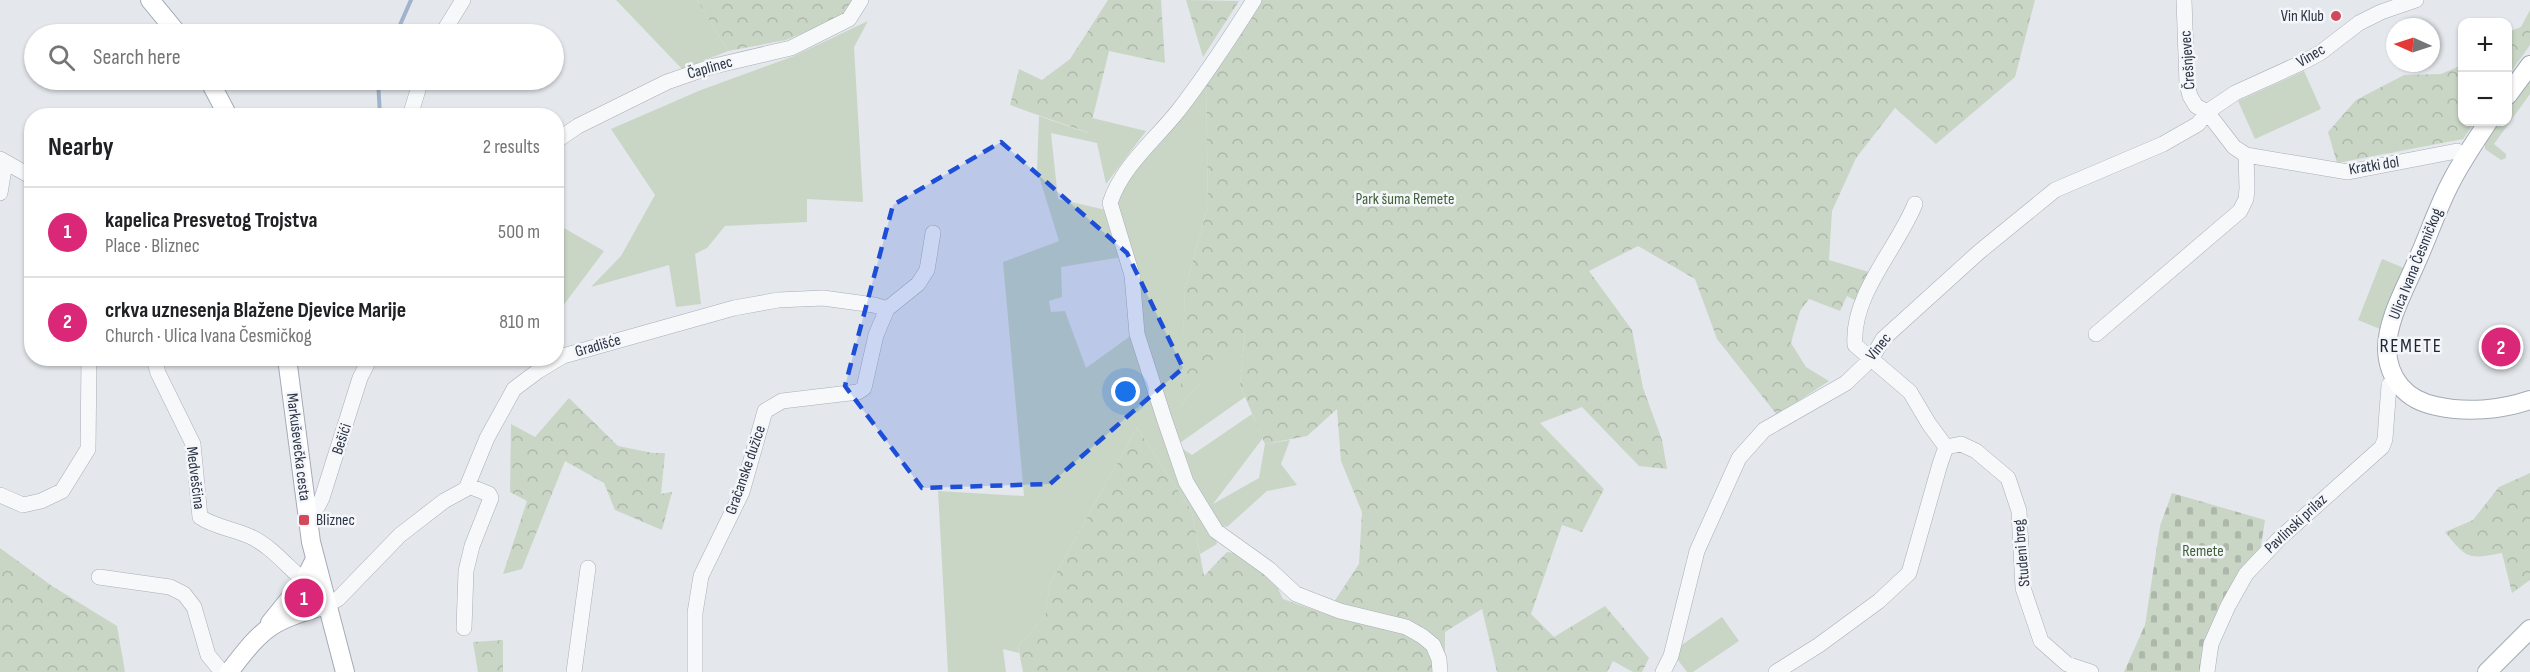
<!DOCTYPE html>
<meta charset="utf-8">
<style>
body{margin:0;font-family:"Sofia Sans Condensed",sans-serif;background:#f2f2f2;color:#202124}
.controls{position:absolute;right:18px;top:18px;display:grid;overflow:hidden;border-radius:12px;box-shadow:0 2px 4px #0004}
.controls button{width:54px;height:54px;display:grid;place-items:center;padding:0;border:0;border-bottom:2px solid #e0e0e0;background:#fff;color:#202124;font:30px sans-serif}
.compass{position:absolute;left:2386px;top:18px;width:54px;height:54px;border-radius:50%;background:#fff;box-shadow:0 2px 4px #0004;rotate:273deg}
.you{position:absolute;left:1126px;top:392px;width:21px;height:21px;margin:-15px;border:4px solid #fff;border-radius:50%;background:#1a73e8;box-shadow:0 0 0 9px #1a73e833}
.badge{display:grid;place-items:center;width:39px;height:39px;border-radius:50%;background:#db2777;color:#fff;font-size:20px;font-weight:700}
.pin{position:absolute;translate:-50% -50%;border:3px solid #fff;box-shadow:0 2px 6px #0006}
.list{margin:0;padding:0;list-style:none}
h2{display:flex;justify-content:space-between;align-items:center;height:78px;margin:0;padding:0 24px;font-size:26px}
h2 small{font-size:20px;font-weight:400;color:#757577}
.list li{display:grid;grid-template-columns:39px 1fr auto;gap:18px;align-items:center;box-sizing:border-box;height:90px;padding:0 24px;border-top:2px solid #e0e0e0}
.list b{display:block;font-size:22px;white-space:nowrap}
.list p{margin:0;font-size:20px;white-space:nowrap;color:#757577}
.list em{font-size:20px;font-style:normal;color:#757577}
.icon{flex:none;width:33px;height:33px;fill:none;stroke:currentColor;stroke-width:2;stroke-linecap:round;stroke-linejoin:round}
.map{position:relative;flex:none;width:2530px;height:672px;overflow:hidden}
.search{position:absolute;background:#fff;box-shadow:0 2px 4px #0004;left:24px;top:24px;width:540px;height:66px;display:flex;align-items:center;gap:15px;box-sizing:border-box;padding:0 21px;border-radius:33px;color:#757577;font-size:22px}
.panel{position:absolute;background:#fff;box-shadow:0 2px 4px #0004;left:24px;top:108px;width:540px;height:258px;border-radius:24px}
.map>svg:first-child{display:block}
</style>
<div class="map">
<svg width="2530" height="672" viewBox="0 0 2530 672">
<defs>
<pattern id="forest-crowns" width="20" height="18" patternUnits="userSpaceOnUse" patternTransform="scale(1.5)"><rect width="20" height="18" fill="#c9d6c5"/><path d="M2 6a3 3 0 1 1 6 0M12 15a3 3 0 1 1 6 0" fill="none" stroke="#adb8ab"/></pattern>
<pattern id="cemetery-stones" width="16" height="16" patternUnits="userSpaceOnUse" patternTransform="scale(1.5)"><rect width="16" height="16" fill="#c9d6c5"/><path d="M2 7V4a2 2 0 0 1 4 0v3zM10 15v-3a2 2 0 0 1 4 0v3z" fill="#adb8ab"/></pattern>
</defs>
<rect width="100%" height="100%" fill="#e4e7ec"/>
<path fill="#c9d6c5" d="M616,0h81l31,51 -46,18z
M868,21l-14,26 9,155 -56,-3v23l-82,4 -18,22 -12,6 6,50 -25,3 -7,-42 -78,22 30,-31 34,-61 -44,-66 90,-39 93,-34z
M2304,71l17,38 -66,30 -17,-38z
M2530,72v22l-36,50 12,10v4l-5,2 -16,-11v-8l10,-19h13v-18z
M1206,81l2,125 -23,83 -4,116 64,-74 -5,54 5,12 -68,48 15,10 60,-41 11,24 -50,66 46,-26 6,-34 25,-4 -9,24 16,21 -30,6 -40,36 -15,-4 5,21 -17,10 -8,-42 -55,-84 -87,156 -5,32 -27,30 1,7 -16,-4 3,23h-58l-10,-181 86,5 -21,-234 56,-21 -22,-71 2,-54 49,17 4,-15 54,13 -40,53 -9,-41 -46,-10 7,66 48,11 16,47 -61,10 1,30 -13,4 2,11 14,-1 21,57 47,-34 13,8 -4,-33 -29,-103 5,-25z
M557,224l47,27 -47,63z
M2382,259l22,9 -24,61 -22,-9z
M1722,617l17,24 -46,31h-6l-13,-17 2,-6z"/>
<path fill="url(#forest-crowns)" d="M697,0h160l-3,12 -68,28 -58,11z
M1108,0h53l4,63 -56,-12 -20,82 -79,-28 9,-36 23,11 28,-21z
M1186,0l53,1 -36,56z
M1259,0h776l-20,77 -79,67 -41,-36 -39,50 -24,53 -3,49 43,13 -14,29 -11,-6 -7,15 -31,-12 -9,12 -9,32 15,24 23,14 -52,34 -60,-76 -22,-60 -57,-33 -49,25 43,59 11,58 19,52 5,29 -28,-3 -57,-59 -42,16 64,66 -22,43 -20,-7 -31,89 23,23 51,-31 44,52 -7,14h-9l-20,-11 -6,11h-110l-15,-63 -37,23v40h-422l-5,-26 27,-30 5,-32 87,-156 55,84 12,64 23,-24 10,1 34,22 12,24 43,15 33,-50 3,-52 -21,-51 -4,-52 -30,27 -42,8 -25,-59 5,-53 -65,74 5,-117 23,-83 -2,-125z
M2530,10v35l-22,31v-44l13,-5z
M2462,65v57h13l-12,17 -126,24 -9,-31 28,-32 48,-25 37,-1z
M569,398l49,48 35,7h12l-4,41 11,-2 -10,38 -47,-20 -11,-27 -39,-22 -43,108 -19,5 24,-73 -17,-9 1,-68 24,13z
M2530,473v107l-18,13 -10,-40c-34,6 -34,7 -57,-21l28,-12 26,-33z
M0,548l52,38 65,40 8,46h-125z
M503,640v32h-25l-5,-30z"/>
<path fill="url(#cemetery-stones)" d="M2172,493l93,27 -5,32 -58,120h-78l21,-47 15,-99z"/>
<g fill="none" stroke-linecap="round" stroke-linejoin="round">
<path stroke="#9fb4cc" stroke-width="4" d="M396,34l15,-34
M378,80l2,36"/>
<defs>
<path id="minor" d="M1254,0c-24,38 -48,75 -76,111 -24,30 -56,55 -68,92l22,72 5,59 27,84 22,64 30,49 53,38 27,25 44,17 66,16 16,9 11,9 6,14 1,13
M442,34l21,-34
M410,116l11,-36
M556,141l22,-15 89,-44 43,-15 81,-19 58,-29 12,-19
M2246,155l102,17 109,-21 10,4
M0,159l32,18
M0,193l5,-30
M1915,204c-18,45 -64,91 -60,141l55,47 19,32 17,23
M2096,334l144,-123 6,-12 1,-11 -1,-33 -12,-8 -27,-35 -11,-6 -6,-10 -3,-12 -3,-84
M154,358l4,15 35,71 7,73c15,10 33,12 49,19 21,9 38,30 55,45
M1946,447l15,-3 15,7 32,27 11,33 4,77 18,53 26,23 24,8
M0,495l23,10 18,-4 21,-10 26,-42 1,-91
M307,514l11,-8 4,-8 38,-120 10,-20
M99,577l71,10 14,7 10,13 14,48 14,17
M326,605l12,-6 62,-64 44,-34 22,-12 21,-51 27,-49 24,-18 25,-15 171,-48 44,-8 45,-2 51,7 13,4
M464,628l2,-57 6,-25 19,-48 -2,-4 -20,-8
M574,672l14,-104
M695,672v-59l6,-37 41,-84 23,-81 17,-10 76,-9 6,-4 12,-53 11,-26 31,-25 9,-14 6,-37
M1663,672l8,-16 26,-105 42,-93 25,-28 82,-47 26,-25 11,-19 96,-87 76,-62 108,-46 35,-20 9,-12 28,-19 66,-30 19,-10 39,-30 22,-11 35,-12
M1776,672l43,-27 60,-44 30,-28 31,-109 6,-17
M2207,672l4,-28 17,-38 18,-32 33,-35 103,-92 3,-8 4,-54"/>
<path id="major" d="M150,0l28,34
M209,80l19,36
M2508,95l22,-30
M2488,122c-13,20 -27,40 -38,62 -13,25 -22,53 -34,79 -11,26 -29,57 -29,86 1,30 19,51 49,57 30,7 65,4 94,-6
M287,358l24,184 34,130
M270,623l34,-42 11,-22
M229,672c36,-47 41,-50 97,-67
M2487,672l43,-43"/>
</defs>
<use href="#minor" stroke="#a9aeb7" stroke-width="16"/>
<use href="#major" stroke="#a3abb8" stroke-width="20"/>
<use href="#minor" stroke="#f7f8fa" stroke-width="15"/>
<use href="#major" stroke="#fff" stroke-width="18"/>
</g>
<path fill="#1d4ed8" fill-opacity="0.2" stroke="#1d4ed8" stroke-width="4.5" stroke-dasharray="12 8" stroke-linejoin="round" d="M1001,142l126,111 56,115 -133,116 -128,4 -77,-102 48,-181z"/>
<g fill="#d1495b" stroke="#f4f6f9" stroke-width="2">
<circle cx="2336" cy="16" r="6"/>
<rect x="298" y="514" width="12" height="12" rx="3"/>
</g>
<g text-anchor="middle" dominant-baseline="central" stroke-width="5" stroke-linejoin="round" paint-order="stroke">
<g font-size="16" fill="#2b3445" stroke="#f4f6f9" text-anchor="end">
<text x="2324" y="16">Vin Klub</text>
<text x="316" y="520" text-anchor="start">Bliznec</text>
</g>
<g font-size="16" fill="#2b3445" stroke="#f4f6f9">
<text transform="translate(2311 56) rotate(-31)">Vinec</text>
<text transform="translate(2188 60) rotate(-94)">Črešnjevec</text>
<text transform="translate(710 68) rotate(-16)">Čaplinec</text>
<text transform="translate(2374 166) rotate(-9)">Kratki dol</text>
<text transform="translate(2416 264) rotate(-68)">Ulica Ivana Česmičkog</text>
<text transform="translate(598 346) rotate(-16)">Gradišće</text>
<text transform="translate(1879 347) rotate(-51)">Vinec</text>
<text transform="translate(342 439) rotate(-72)">Bešići</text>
<text transform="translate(298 447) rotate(83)">Markuševečka cesta</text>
<text transform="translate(746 470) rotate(-71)">Gračanske dužice</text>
<text transform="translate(195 478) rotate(83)">Medveščina</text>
<text transform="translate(2296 524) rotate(-43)">Pavlinski prilaz</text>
<text transform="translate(2022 553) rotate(-95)">Studeni breg</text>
</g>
<g font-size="16" fill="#3f6138" stroke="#f4f6f9">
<text x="1405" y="199">Park šuma Remete</text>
<text x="2203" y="551">Remete</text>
</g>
<g font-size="20" letter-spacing="1.5" fill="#1d2536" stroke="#f4f6f9">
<text x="2411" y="346">REMETE</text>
</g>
</g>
</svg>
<div class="controls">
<button>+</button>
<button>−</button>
</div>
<svg class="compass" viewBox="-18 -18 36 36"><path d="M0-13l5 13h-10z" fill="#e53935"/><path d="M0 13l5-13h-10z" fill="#757577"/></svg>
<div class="you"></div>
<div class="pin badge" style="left:304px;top:598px">1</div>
<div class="pin badge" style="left:2501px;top:347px">2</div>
<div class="search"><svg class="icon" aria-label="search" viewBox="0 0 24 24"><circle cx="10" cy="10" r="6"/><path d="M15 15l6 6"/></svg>Search here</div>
<section class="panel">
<h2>Nearby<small>2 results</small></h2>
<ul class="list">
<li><span class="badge">1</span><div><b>kapelica Presvetog Trojstva</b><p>Place · Bliznec</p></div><em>500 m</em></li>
<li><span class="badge">2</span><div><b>crkva uznesenja Blažene Djevice Marije</b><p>Church · Ulica Ivana Česmičkog</p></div><em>810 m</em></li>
</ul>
</section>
</div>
